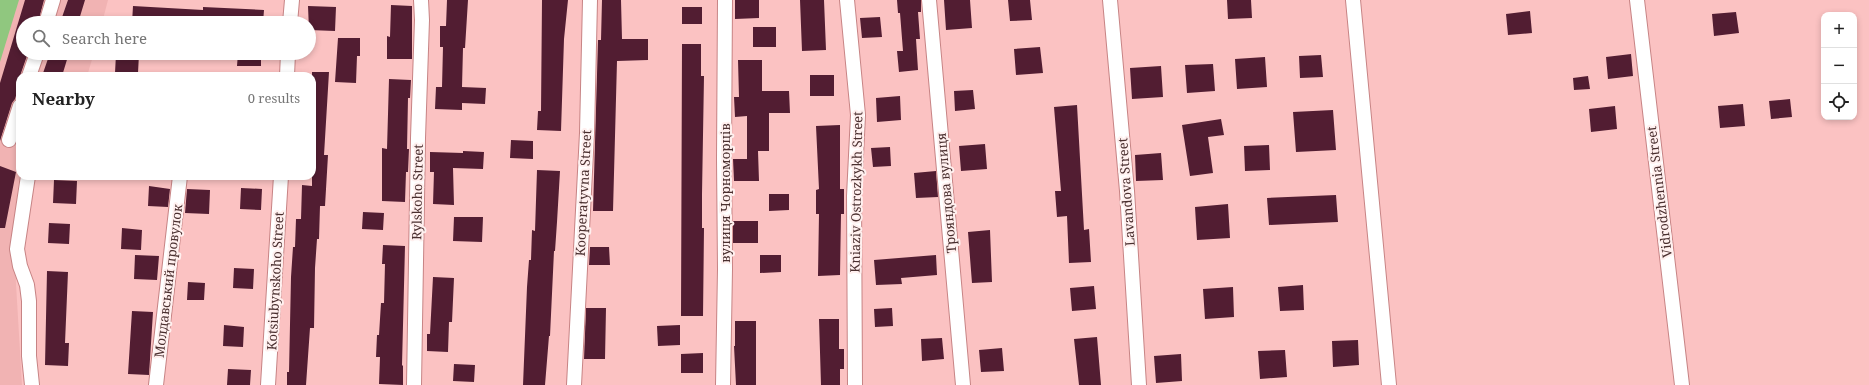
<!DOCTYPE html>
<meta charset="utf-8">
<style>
body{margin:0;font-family:"Noto Serif",serif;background:#f2f2f2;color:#222}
.controls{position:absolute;right:12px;top:12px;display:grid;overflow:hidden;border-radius:8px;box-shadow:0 2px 6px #0003}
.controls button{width:36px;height:36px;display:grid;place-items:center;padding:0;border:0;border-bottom:1px solid #e0e0e0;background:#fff;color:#222;font:20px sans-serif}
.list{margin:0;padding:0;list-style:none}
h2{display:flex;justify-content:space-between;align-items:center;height:52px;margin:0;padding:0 16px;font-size:17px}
h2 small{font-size:13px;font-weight:400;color:#767676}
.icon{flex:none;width:22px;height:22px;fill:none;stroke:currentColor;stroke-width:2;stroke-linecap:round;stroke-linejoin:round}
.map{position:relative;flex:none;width:1869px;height:385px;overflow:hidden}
.search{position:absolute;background:#fff;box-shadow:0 2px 6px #0003;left:16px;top:16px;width:300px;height:44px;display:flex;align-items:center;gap:10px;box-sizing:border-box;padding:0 14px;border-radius:22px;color:#767676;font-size:15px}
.panel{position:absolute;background:#fff;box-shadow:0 2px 6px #0003;left:16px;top:72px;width:300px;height:108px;border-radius:12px}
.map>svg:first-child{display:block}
</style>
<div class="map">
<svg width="1869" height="385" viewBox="0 0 1869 385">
<rect width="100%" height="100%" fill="#fbc2c2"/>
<path fill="#f1b3b3" d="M0,0h108l-6,23h-79v30h71l-7,23h-67v96l-6,48 2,64 6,101h-22z"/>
<path fill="#90c77f" d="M0,0h19l-19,62z"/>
<path fill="#521d32" d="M25,0h19l-6,23h-15v30h5l-8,23v7l-5,16 -3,4 -12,38v-58z
M68,0h17l-7,23h-18z
M447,0h21l-3,48h-2l-1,39 24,1 -1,16 -23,-1v7l-27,-1 1,-22h6l1,-40h-3v-21h6z
M542,0h26l-4,39 -3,92 -24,-1 1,-19h3z
M602,0h19l1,39h26v21l-31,1 -4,150h-20l5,-171h3z
M735,0h24v18l-24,1z
M800,0h24l2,50 -24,1z
M897,0h24v12h-3l2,27h-4l2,31 -19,2 -2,-21h6l-3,-38h-2z
M944,0h26l2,28 -26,2z
M1008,0h22l2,20 -22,1z
M1227,0h24l1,18 -24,1z
M391,5l21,1v53h-25v-23l3,1z
M133,6l70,4v-3l61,3 -1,13h-131z
M308,6l28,1 -1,24 -26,-1z
M682,7h20v17h-20z
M1530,11l2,22 -24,2 -2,-21z
M1736,12l3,21 -25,3 -2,-22z
M880,17l2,20 -20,1 -2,-20z
M753,27h23v20h-23z
M338,38h22v18h-3l-1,27 -21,-1z
M682,44h19v32h3l-2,118v34h2l-1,88h-22z
M1040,47l3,26 -27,2 -2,-26z
M50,53h19l-7,23h-20z
M238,53h23v13h-24z
M116,54h23l-1,19h-23z
M1631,54l2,22 -25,3 -2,-22z
M1321,55l2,22 -23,1 -1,-22z
M1265,57l2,30 -30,2 -2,-30z
M738,60h24v31h27l1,22h-21v38h-11l1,30h-25l-1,-22h14v-43l-12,1 -1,-20h5z
M1213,64l2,27 -28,2 -2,-28z
M1161,66l2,31 -31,2 -2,-31z
M312,72h17l-5,83h4l-3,51h-5l-1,33h-2l-2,29 -1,60h-4l-4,57h-19v-13h2l2,-95 2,-30h2l1,-28h5l1,-34 10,1z
M810,75h24v21h-24z
M1588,76l2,13 -16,1 -1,-12z
M389,79l22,1 -1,18h-2l-1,51h2l-1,23h-2l-1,30 -23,-1v-53l5,1z
M973,90l2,19 -20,2 -1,-20z
M900,96l1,24 -24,2 -1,-24z
M1790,99l2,18 -21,2 -2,-18z
M1743,104l2,22 -25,2 -2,-22z
M1077,105l7,125 5,-1 2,33 -22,1 -2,-47 -10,1 -2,-26h6l-7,-84z
M1615,106l2,23 -26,3 -2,-23z
M1333,110l3,40 -40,2 -3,-40z
M1221,119l3,16 -16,2 5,36 -23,3 -8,-51z
M840,125v64h4v25h-3l-1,61 -22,1 1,-62h-3v-24l3,-1 -3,-63z
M511,140l22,1v18l-23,-1z
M985,144l2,25 -26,2 -2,-25z
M1269,145l1,25 -25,1 -1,-25z
M890,147l1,19 -18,1 -2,-19z
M463,151l21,1 -1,17 -30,-1 1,37 -21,-1 1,-32h-4v-20l33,1z
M1161,153l2,27 -27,1 -1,-26z
M0,166l16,6 -11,56h-5z
M537,170l23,1 -3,51 -2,29h-1l-4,85h-1l-4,49h-22l4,-98 2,-27h2l1,-30 3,1z
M936,171l2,26 -22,1 -2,-25z
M54,180l23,1 -1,23 -23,-1z
M149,186l21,3 -2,18 -20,-1z
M241,188l21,1 -1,21 -21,-1z
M187,189l23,1 -1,24 -24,-1z
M769,194h20v16l-20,1z
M1336,195l2,27 -69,3 -2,-27z
M1228,204l2,34 -33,2 -2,-33z
M363,212l21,1 -1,17 -21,-1z
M454,217h29l-1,25 -29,-1z
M733,221h25v22h-25z
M49,223l21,1 -1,20 -21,-1z
M122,228l20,2 -1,20 -20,-1z
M990,230l2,52 -20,1 -4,-51z
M383,245l22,1 -3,119 1,1v19l-24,-1 1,-27h-4l1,-22h2l2,-32h3l1,-39h-3z
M590,247h19l1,18h-21z
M135,255l24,1 -2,24 -23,-1z
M760,255h21v17l-21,1z
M936,255l1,20 -36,3 1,6 -26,1 -2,-25z
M234,268l20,1 -1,20 -20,-1z
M47,271l21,1 -3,71h4l-1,23 -23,-1z
M433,277l21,1 -2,44h-3l-1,30 -21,-1v-17h3z
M188,282l17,1 -1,17h-17z
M1303,285l1,25 -24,1 -2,-24z
M1094,286l2,23 -24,2 -2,-23z
M1233,287l1,30 -29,2 -2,-30z
M586,308h20l-1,51h-21z
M892,308l1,18 -18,1 -1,-18z
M132,311l21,1 -4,63 -21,-1z
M819,319h20v30h5v20h-4v16h-19z
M735,321h21v64h-20l-2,-39h1z
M224,325l20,2 -1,20 -20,-1z
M680,325v20l-22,1 -1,-20z
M1097,337l4,48h-22l-5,-46z
M942,338l2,21 -22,2 -1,-22z
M1358,340l1,25 -26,2 -1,-26z
M1002,348l2,23 -23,1 -2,-22z
M1285,350l2,27 -27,2 -2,-28z
M703,353v20h-22v-19z
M1181,354l1,27 -26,2 -2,-27z
M454,364l21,1 -1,17 -21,-1z
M228,369l23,1 -1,15h-23z"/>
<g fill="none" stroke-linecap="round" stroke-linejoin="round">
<defs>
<path id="minor" d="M847,0l11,115 -4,81 1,189
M929,0l34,385
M1110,0l17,191 12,194
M1353,0l36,385
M1637,0l45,385
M46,23l7,-23
M290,23l2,-23
M29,76l8,-23
M287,76l1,-23
M9,140l11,-34
M28,176l-11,73 3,17 7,19 2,16v55l3,29
M156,385l24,-209
M268,385l13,-209
M414,385l4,-247 4,-118 -1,-20
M574,385l13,-252 3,-133
M723,385l2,-116 -1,-110 1,-159"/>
</defs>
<use href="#minor" stroke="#c78485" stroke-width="16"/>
<use href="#minor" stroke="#fff" stroke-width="14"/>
</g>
<g text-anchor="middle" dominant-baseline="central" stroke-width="4" stroke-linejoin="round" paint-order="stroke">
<g font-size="13" fill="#4a2f2f" stroke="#fff0ef">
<text transform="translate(417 192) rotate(-89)">Rylskoho Street</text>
<text transform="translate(856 192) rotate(-89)">Kniaziv Ostrozkykh Street</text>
<text transform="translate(1126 192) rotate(-94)">Lavandova Street</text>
<text transform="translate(1659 192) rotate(-97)">Vidrodzhennia Street</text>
<text transform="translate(583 193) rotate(-87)">Kooperatyvna Street</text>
<text transform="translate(725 193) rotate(-90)">вулиця Чорноморців</text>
<text transform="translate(946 193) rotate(-95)">Трояндова вулиця</text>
<text transform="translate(168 281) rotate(-83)">Молдавський провулок</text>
<text transform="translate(275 281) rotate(-87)">Kotsiubynskoho Street</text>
</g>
</g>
</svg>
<div class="controls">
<button>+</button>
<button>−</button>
<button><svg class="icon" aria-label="locate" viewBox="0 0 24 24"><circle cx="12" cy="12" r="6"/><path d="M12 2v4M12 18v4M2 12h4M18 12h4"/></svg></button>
</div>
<div class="search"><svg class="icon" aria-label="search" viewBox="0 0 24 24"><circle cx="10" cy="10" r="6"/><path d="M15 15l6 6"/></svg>Search here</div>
<section class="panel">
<h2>Nearby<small>0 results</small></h2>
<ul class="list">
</ul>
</section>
</div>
